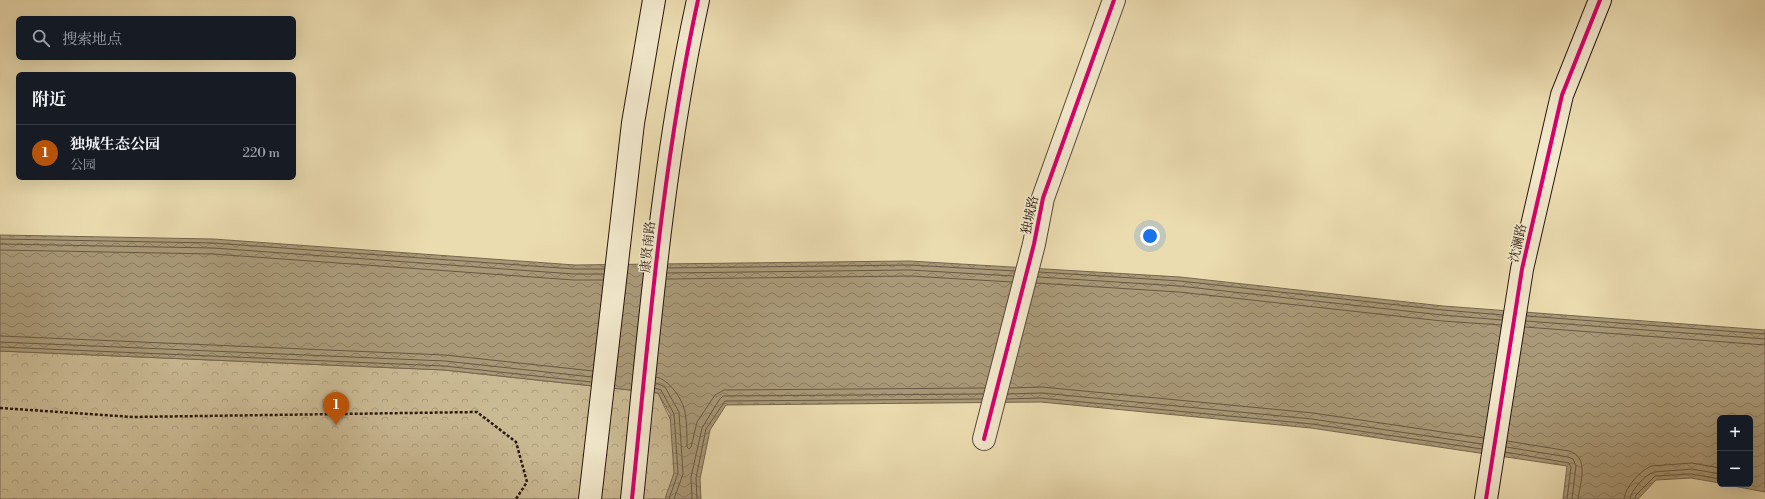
<!DOCTYPE html>
<html lang="zh">
<meta charset="utf-8">
<style>
body{margin:0;font-family:"Libre Bodoni","Noto Serif SC",serif;background:#20242c;color:#f1f3f6}
.controls{position:absolute;right:12px;bottom:12px;display:grid;overflow:hidden;border-radius:6px;box-shadow:0 4px 16px #0002}
.controls button{width:36px;height:36px;display:grid;place-items:center;padding:0;border:0;border-bottom:1px solid #363941;background:#171b24;color:#f1f3f6;font:20px sans-serif}
.you{position:absolute;left:1150px;top:236px;width:14px;height:14px;margin:-10px;border:3px solid #fff;border-radius:50%;background:#1a73e8;box-shadow:0 0 0 6px #1a73e833}
.badge{display:grid;place-items:center;width:26px;height:26px;border-radius:50%;background:#b45309;color:#fff;font-size:13px;font-weight:700}
.pin{position:absolute;translate:-50% -33px;filter:drop-shadow(0 1px 2px #0008)}
.pin::after{content:'';position:absolute;top:21px;width:14px;height:12px;background:inherit;clip-path:polygon(0 0,100% 0,50% 100%)}
.list{margin:0;padding:0;list-style:none}
h2{display:flex;justify-content:space-between;align-items:center;height:52px;margin:0;padding:0 16px;font-size:17px}
h2 small{font-size:13px;font-weight:400;color:#9ea1a6}
.list li{display:grid;grid-template-columns:26px 1fr auto;gap:12px;align-items:center;box-sizing:border-box;height:56px;padding:0 16px;border-top:1px solid #363941}
.list b{display:block;font-size:15px;white-space:nowrap}
.list p{margin:0;font-size:13px;white-space:nowrap;color:#9ea1a6}
.list em{font-size:13px;font-style:normal;color:#9ea1a6}
.icon{flex:none;width:22px;height:22px;fill:none;stroke:currentColor;stroke-width:2;stroke-linecap:round;stroke-linejoin:round}
.map{position:relative;flex:none;width:1765px;height:499px;overflow:hidden}
.search{position:absolute;background:#171b24;box-shadow:0 4px 16px #0002;left:16px;top:16px;width:280px;height:44px;display:flex;align-items:center;gap:10px;box-sizing:border-box;padding:0 14px;border-radius:6px;color:#9ea1a6;font-size:15px}
.panel{position:absolute;background:#171b24;box-shadow:0 4px 16px #0002;left:16px;top:72px;width:280px;height:108px;border-radius:6px}
.map>svg:first-child{display:block}
</style>
<div class="map">
<svg width="1765" height="499" viewBox="0 0 1765 499">
<defs>
<pattern id="park-crowns" width="20" height="18" patternUnits="userSpaceOnUse"><rect width="20" height="18" fill="#caba94"/><path d="M2 6a3 3 0 1 1 6 0M12 15a3 3 0 1 1 6 0" fill="none" stroke="#ae9f7e"/></pattern>
<pattern id="water-waves" width="16" height="10" patternUnits="userSpaceOnUse"><rect width="16" height="10" fill="#a99978"/><path d="M0 5q4-4 8 0t8 0" fill="none" stroke="#8a7c61"/></pattern>
</defs>
<rect width="100%" height="100%" fill="#ebdcb0"/>
<filter id="stains"><feTurbulence type="fractalNoise" baseFrequency=".005" numOctaves="4"/><feColorMatrix values="0 0 0 0 .2 0 0 0 0 .09 0 0 0 0 .02 0 0 0 .5 -.17"/></filter>
<radialGradient id="worn" r=".72"><stop offset=".6" stop-color="#630" stop-opacity="0"/><stop offset="1" stop-color="#630" stop-opacity=".3"/></radialGradient>
<path fill="url(#park-crowns)" stroke="#79684f" d="M0,351l444,19 214,23 30,64 -10,42h-678z"/>
<path fill="url(#water-waves)" stroke="#75654c" d="M0,235l213,4 362,26 335,-4 270,16 263,29 322,24v162l-42,-8h27v-66h-30v65l-29,-5 -35,2 -18,19h-75l4,-33 -256,-38 -270,-26 -315,3 -16,25 -10,49 1,20h-36l9,-26 -4,-59 -12,-21 -214,-23 -444,-19z"/>
<g fill="none" stroke-linecap="round" stroke-linejoin="round">
<path stroke="#685841" stroke-width="1" d="M0,239l213,4 362,26h29
M0,244l213,4 361,26h30
M0,250l213,4 361,26h29
M668,268l242,-3 105,6
M1039,272l141,9 263,29 60,5
M667,273l243,-3 103,6
M1038,277l141,9 263,29 60,5
M667,279l243,-3 102,6
M1036,283l143,9 263,29 59,4
M1527,316l238,18
M1526,321l239,18
M1525,327l240,18
M0,336l445,19 148,16
M0,342l445,19 147,16
M0,347l444,19 147,16
M656,377c13,2 27,23 29,35 2,11 2,24 2,35l2,2 2,-2 6,-25 18,-27 9,-5 261,-2
M656,383l9,4 14,25 4,62 -9,25
M655,388l6,2 13,24 4,59 -9,26
M1010,388l32,-1 271,26 170,25
M1008,394l34,-1 270,26 170,25
M1007,399l34,-1 271,26 170,25
M1507,441l62,10c21,6 11,32 9,48
M1506,447l62,10 5,2 3,7 -4,33
M1505,452l64,11 2,4 -4,32
M692,499l-1,-22 11,-49 17,-28 4,-4 260,-2
M697,499l-1,-21 10,-49 19,-28 257,-2
M1624,499c1,-12 16,-28 27,-33l41,-3 28,5
M1630,499c1,-9 15,-24 24,-27l38,-3 28,5
M1635,499l1,-4 19,-19 36,-2 29,5"/>
<defs>
<path id="street" d="M984,439l50,-195 9,-46 71,-198"/>
<path id="secondary" d="M590,499l43,-376 21,-123
M632,499c17,-167 30,-335 66,-499
M1486,499l36,-230 40,-174 38,-95"/>
</defs>
<use href="#street" stroke="#594834" stroke-width="24"/>
<use href="#secondary" stroke="#28160a" stroke-width="24"/>
<path stroke="#28160a" stroke-width="2.5" stroke-dasharray="3 2" stroke-linecap="butt" d="M0,408l133,9 344,-5 39,30 11,40 -11,17"/>
<use href="#street" stroke="#f2e8cc" stroke-width="22"/>
<use href="#secondary" stroke="#f2e8cc" stroke-width="22"/>
<defs>
<path id="cycleway" d="M984,439l50,-195 9,-46 71,-198
M632,499c17,-167 30,-335 66,-499
M1486,499l36,-230 40,-174 38,-95"/>
</defs>
<use href="#cycleway" stroke="#f2e8cc" stroke-width="6"/>
<use href="#cycleway" stroke="#d6006c" stroke-width="4"/>
</g>
<g text-anchor="middle" dominant-baseline="central" stroke-width="3" stroke-linejoin="round" paint-order="stroke">
<g font-size="13" fill="#28160a" stroke="#f2e8cc">
<text transform="translate(1030 215) rotate(-78)">独城路</text>
<text transform="translate(1518 243) rotate(-77)">沈澜路</text>
<text transform="translate(648 247) rotate(-84)">康贤南路</text>
</g>
</g>
<rect width="100%" height="100%" filter="url(#stains)"/>
<rect width="100%" height="100%" fill="url(#worn)"/>
</svg>
<div class="controls">
<button>+</button>
<button>−</button>
</div>
<div class="you"></div>
<div class="pin badge" style="left:336px;top:425px">1</div>
<div class="search"><svg class="icon" aria-label="search" viewBox="0 0 24 24"><circle cx="10" cy="10" r="6"/><path d="M15 15l6 6"/></svg>搜索地点</div>
<section class="panel">
<h2>附近<small></small></h2>
<ul class="list">
<li><span class="badge">1</span><div><b>独城生态公园</b><p>公园</p></div><em>220 m</em></li>
</ul>
</section>
</div>
